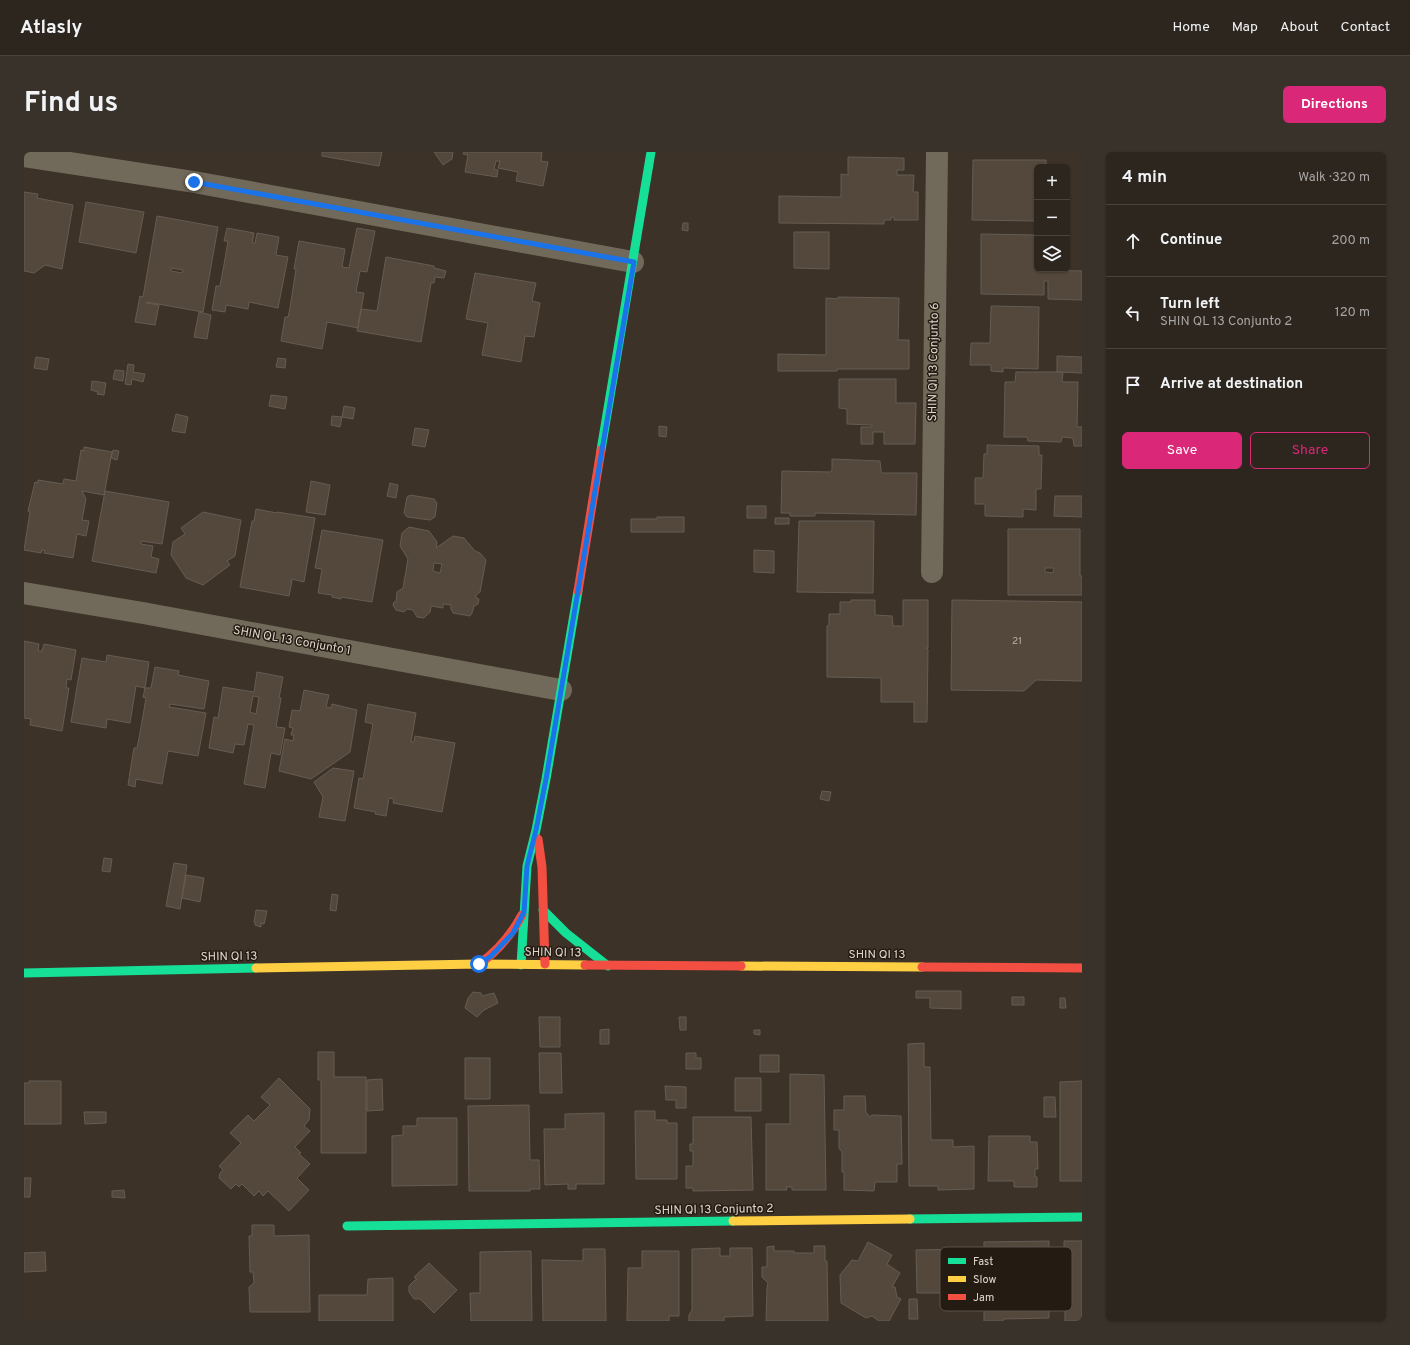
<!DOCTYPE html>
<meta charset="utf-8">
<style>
body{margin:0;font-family:Overpass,sans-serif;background:#39322b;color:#f1f3f6}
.controls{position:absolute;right:12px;top:12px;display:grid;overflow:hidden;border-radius:6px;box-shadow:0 1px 3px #0004}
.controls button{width:36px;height:36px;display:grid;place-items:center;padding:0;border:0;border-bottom:1px solid #48433c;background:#2d261e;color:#f1f3f6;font:20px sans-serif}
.stop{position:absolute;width:12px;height:12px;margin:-9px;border:3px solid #1a73e8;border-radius:50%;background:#fff}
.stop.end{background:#1a73e8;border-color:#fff;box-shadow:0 1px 4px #0008}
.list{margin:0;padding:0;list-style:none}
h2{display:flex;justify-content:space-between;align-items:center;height:52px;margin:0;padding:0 16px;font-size:17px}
h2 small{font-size:13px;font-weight:400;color:#a7a5a4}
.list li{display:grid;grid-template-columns:26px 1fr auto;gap:12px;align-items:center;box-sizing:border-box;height:72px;padding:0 16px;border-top:1px solid #48433c}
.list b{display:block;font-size:15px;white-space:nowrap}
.list p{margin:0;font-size:13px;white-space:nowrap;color:#a7a5a4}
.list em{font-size:13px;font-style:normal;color:#a7a5a4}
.actions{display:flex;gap:8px;padding:12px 16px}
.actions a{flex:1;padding:9px 0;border:1px solid #db2777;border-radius:6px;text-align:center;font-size:14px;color:#db2777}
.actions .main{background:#db2777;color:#fff}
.icon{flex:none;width:22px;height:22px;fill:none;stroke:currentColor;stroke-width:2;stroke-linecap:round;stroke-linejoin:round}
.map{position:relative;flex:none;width:1058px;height:1169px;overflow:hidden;border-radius:6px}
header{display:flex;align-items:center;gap:24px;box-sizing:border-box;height:56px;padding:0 20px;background:#2d261e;border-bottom:1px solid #48433c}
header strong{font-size:19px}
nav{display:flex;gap:22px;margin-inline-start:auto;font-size:14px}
.intro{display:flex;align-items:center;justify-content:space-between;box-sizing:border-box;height:96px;padding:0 24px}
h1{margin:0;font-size:28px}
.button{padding:10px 18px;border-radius:6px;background:#db2777;color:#fff;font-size:14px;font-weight:700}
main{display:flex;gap:24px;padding:0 24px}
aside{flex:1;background:#2d261e;border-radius:6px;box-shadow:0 1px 3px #0004}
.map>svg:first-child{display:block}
</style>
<header>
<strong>Atlasly</strong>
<nav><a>Home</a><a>Map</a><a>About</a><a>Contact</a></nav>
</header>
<div class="intro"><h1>Find us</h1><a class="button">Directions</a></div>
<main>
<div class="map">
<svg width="1058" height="1169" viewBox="0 0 1058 1169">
<rect width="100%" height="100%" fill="#3c3228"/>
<path fill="#53483b" stroke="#655c54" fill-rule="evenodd" d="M298,0h60l-3,14 -57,-10z
M410,0h19l-1,7 -9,6z
M440,0h78l-1,9 7,1 -5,24 -27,-5 2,-9 -20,-4 2,-7h-4l-2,8 4,1 -1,7 -32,-5 3,-17 -5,-1z
M824,5l56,1v12h-7v5h17l-1,17h5v28h-24v-3h-3v3h-7v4l-105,-1v-27l62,1v-23l7,1z
M949,8h73v7h-9v54l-65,-1z
M0,40l14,2 -1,4 36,7 -11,64 -17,-4 -11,8 -10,-2z
M62,50l58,10 -8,41 -57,-11z
M133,64l61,11 -15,85 -56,-10 -1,1 13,2 -4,20 -20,-3 5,-26 3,1zM147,116l12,2 -1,3 -11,-2z
M659,71h5v8l-6,-1z
M203,76l27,5 -2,10h3l2,-10 22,4 -3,18 12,2 -10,51 -29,-6 -1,7 -22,-4 -1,7 -13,-2 4,-24h4l5,-27 3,-18h-4z
M333,76l18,3 -8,41 -7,-1 -4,21 8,1 -6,35 -31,-6 -5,27 -41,-8 4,-24h3l2,-9 6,-39h-2l5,-28 46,8 -3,18 7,1z
M770,80h35v37l-35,-1z
M957,82l56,1v34h8v1l37,1v29l-34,-1v-18h-4v14l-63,-1z
M362,105l48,9v2l12,3 -2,7 -9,-1 -1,6h-3l-10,59 -64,-11 4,-22 16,2z
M451,121l61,10 -4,18 8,2 -6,34 -9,-1 -4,26 -39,-7 6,-32 -22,-4z
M814,145l61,1 -1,42h11v29h-72v2h-59v-17l48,1v-57l12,1z
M967,154l48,1 -1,62 -35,-1v4l-12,-1v-6h-21l1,-22h19z
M175,160l12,3 -4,24 -13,-2z
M1033,204l25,1v16l-25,-1z
M12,205l13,2 -2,11 -13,-2z
M254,206l8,1 -1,9 -9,-1z
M104,212l6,1 -1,7 12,2 -2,8 -11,-3 -1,6 -6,-1z
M91,218l9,1 -1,10 -10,-2z
M992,220h47l-1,10h16l-1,45h5v19h-8l-1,-8 -11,-1 -1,5 -33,-1 -1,-4h-23l1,-55h10z
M815,227h57v24h20l-1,41h-31v-12h-11v12h-12v-17h11v-2l-25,-1v-15l-8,-1z
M68,229l14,2 -2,12 -7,-1 1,-2 -7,-2z
M247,243l16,2 -2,12 -16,-3z
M320,254l11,2 -2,11 -11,-2z
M152,262l12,3 -3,16 -13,-2z
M308,264l10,1 -2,10 -9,-2z
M635,274l8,1 -1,10 -7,-1z
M391,276l14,2 -4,17 -13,-2z
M963,293l52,1v9h3l-1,34h-5v21l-13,-1v8l-38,-1v-12h-10v-26h8l1,-24h3z
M60,295l28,5 -8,43 -22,-4 4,8 -4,21 7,1 -3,15 -9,-2 -4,24 -29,-5 1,-2 -3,-1 -1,3 -17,-3 6,-38 -2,-1 7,-29 3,1v-3l25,4 1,-5 12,2 5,-31 3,1z
M89,298l6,1 -2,9 -6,-2z
M808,307l48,2 1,10 1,2h35l-1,42 -101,-2v3h-25v-3h-9l1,-42 48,1 2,-2z
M287,329l19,4 -5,30 -19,-3z
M366,331l8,2 -2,13 -9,-2z
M81,339l64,11 -7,42 -21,-3v3l12,2 -2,11 8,2 -3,14 -64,-12z
M386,343l24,4 3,4 -2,14 -5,3 -23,-3 -3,-4 3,-16z
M1031,344h27v21l-28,-1z
M723,354h19v12h-19z
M232,357l21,4v-1l38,6 -11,64 -13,-3 -1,2h2l-3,15 -49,-9 12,-66h2z
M179,360l38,8 -6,36 -8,5 3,4 -27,20 -17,-7 -15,-23 2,-13 12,-8 -4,-6z
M633,365h27v15h-53v-13h26z
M751,366h14v6h-14z
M775,369h75l-1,72 -76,-1z
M385,375l20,4 8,11 -1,6 17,-12 11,2 11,13 5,2 6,7 -6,32 -4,3v3l3,1 -1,5 -4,2 -2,7 -2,3 -17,-3 -2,-4v-4l-8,-1v4l-12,-2 -1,6 -6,6 -7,-1 -4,-7 -6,-1 -3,3 -8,-2 -3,-5 1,-3h2l1,-10 6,-4 5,-29 -8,-13 2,-13zM410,411l8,1 -2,9 -7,-2z
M984,377h72v47h2v19h-74zM1021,416h9l-1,5 -8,-1z
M298,378l61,10 -11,62 -31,-5v2l-9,-2v-2l-14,-2 4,-24 -7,-1z
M730,398l20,1v22l-20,-1z
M827,448h24v15l17,1 1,10h10v-26h25v48h-2l2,1 -1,73h-13v-20h-33v-24l-54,-1v-51l2,-1v-11h11v-12h11z
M928,448l130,2v79l-46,-1 -12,11 -73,-1z
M0,489l15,3 -1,7h4l2,-7 32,6 -5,30 -4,-1 -1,9h3l-7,43 -32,-6 1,-6 -7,-1z
M83,503l42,7 -4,26 -9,-2 -6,37 -23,-4 -1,9 -35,-6 11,-64 24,4z
M131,515l24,4 -1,4 31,6 -5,28 -34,-5 -1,3 37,6 -8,43 -30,-5 -6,33 -26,-5 -1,8 -7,-2 3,-19 3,-18h3l3,-15 6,-35 -3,-1 2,-9h6z
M233,520l26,5 -4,21h2l-5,29 9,1 -5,27 -9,-2 -6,35 -21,-4 10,-59 -6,-1 -4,21 -9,-1 -2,9 -24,-5 5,-31 4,1 5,-31 31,5zM229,544l6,1 -3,17 -6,-2z
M280,538l25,5 -3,12 5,1 1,-4 25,6 -7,42 -39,27 -32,-8 6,-32 8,2 1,-6h-3l2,-7 -4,-1 3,-17 8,1z
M344,552l48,9 -5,29h3l1,-6 40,7 -13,69 -49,-9 1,-4 -5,-1 -3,18 -11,-2 1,-2 -22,-4 5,-30 4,1 10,-55 -8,-2z
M309,616l21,3 -9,50 -26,-4 4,-20 -9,-15z
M798,639l9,1 -2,9 -9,-2z
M80,706l8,1 -2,13 -8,-1z
M150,711l13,2 -7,44 -14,-3z
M162,723l18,3 -4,24 -18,-4z
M308,742l6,1 -2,16 -6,-1z
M232,758l11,1 -3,13 -3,-1v4l-6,-2v-3h-1z
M892,839h45v18l-31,-1v-10h-14z
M449,840l8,1 1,3 12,-3 4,10 -14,7 -7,7 -12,-9 3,-10z
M988,845h12v8h-12z
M1036,846h5l1,10h-6z
M515,865h21v30h-20z
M655,865h7v13h-6z
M585,877v15h-9v-14z
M730,878h6v5l-6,-1z
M900,891v24h6l1,73h22v7l21,-1v43l-36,1v-4h-29l-1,-142z
M294,900h16v25h32v76h-45v-73h-3z
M515,901h22l1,40h-22z
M662,901h10v5h5v11h-15z
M736,903h19v17h-19z
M441,906h25v41h-25z
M766,922l34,1 2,115h-34v-3h-6l1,3h-21v-66h24z
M255,926l31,31 -1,11 -5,6 6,5 -15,16 6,6 -2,1 11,10 -13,14 12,12 -20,21 -21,-20 -5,5 -4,-5 -5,5 -12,-12 -3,3 -3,-3 -5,5 -12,-11 1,-5 3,-3 -4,-4 22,-23 -11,-10 18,-18 6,6 16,-16 -9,-8z
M711,926h26v33h-26z
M358,927l1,31 -16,1v-31z
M5,929h32v43h-37v-41h5z
M1058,929v100h-22v-99z
M641,934l21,1v21h-10v-8h-10z
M820,944h21l1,15h-1l5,6 2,-2 29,1 1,48h-5v18h-22l-1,9 -30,-1v-18h-2v-20l-3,-4v-18h-5v-20h10z
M1020,945h11l1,20h-12z
M505,953l1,55h9l1,29h-10v2h-61l-1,-85z
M611,959h20v9h12v3h10v56h-41z
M60,960h22v11l-21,1z
M580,961v71h-28v5h-8v-5l-23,1 -1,-56h21v-15z
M669,965h58l2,73 -60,1v-3h-7v-22h7v-15h-3v-7h3z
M393,966h40v67l-65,1v-50l11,-1v-9h14z
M965,984h41v6h7l1,27h-3v8h2v10h-23v-6h-26z
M0,1026h7l-1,19h-6z
M100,1038l1,8 -13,-1v-6z
M228,1073h22v11l35,-1 1,77h-60l-1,-25 5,-4 -1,-11h-3l-1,-36h3z
M1025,1089v27h7l1,15h-8v35l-46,1v2h-19v-79z
M1040,1089h18v80h-17z
M844,1090l24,13 -5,9 13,9 -8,14h3l2,10 4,2 -12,22h-10l-7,-5 -6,2 -25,-15 -1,-28 12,-15 6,1z
M750,1094v5h20v2h20v-7h11v15h2l1,60h-62l1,-33 1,-5 -6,-6v-10h5v-20z
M696,1096v8h10v-8h22l1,68 -29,1v4h-35v-6l3,-5v-61z
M559,1097h22l1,72h-63l-1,-61 41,1z
M936,1097v16h10l4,3 3,5 -2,8 -6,3h-8l-1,9h-43l-1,-43z
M507,1099l1,70h-61l-1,-28h10v-41z
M618,1099h37v65h-10v5h-42l1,-53h14z
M21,1100l1,19 -22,1v-19z
M405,1111l28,27 -23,23 -14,-14h-6l-5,-7v-6l6,-6h2l-3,-3z
M369,1126v43h-74v-26h48l1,-16z
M885,1147h8l1,20h-9z"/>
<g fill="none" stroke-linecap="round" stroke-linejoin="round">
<path stroke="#716959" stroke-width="22" d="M0,4l170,26 439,80
M908,420l5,-420
M0,441l119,20 418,77"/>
<path stroke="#16e098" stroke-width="9" d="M577,298l50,-298
M519,758l23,23 42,33
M497,813l6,-99 9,-36 10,-51 32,-188
M0,821l232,-5
M886,1067l172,-2
M323,1074l386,-5"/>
<path stroke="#ffcf43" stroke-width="9" d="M717,814l181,1
M232,816l223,-4 106,1
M709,1069l177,-2"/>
<path stroke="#f24e42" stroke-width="9" d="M554,439l23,-141
M514,687l4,28 3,97
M455,812c19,-13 32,-29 43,-49
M561,813l156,1
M898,815l160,1"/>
</g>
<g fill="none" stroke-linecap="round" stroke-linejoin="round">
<path stroke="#1a73e8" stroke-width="5" d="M170,30l440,80 -88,517 -10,51 -9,36 -3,46 -11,21 -22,23 -12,8"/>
</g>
<g text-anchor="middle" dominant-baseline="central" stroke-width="3" stroke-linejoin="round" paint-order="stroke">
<g font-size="10" fill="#beb2a7">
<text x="993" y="489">21</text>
</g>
<g font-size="12" fill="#e2d6cb" stroke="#241b13">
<text transform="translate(910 210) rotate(-89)">SHIN QI 13 Conjunto 6</text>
<text transform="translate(268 489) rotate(10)">SHIN QL 13 Conjunto 1</text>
<text transform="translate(529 801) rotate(1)">SHIN QI 13</text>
<text x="853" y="803">SHIN QI 13</text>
<text transform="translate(205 805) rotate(-1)">SHIN QI 13</text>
<text transform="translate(690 1058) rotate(-1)">SHIN QI 13 Conjunto 2</text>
</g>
</g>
<rect x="916" y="1095" width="132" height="64" rx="6" fill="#241b13" stroke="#5d534a" stroke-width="1"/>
<rect x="924" y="1106" width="18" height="6" fill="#16e098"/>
<rect x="924" y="1124" width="18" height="6" fill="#ffcf43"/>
<rect x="924" y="1142" width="18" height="6" fill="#f24e42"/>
<g font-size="11" fill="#e2d6cb">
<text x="949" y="1113">Fast</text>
<text x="949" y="1131">Slow</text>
<text x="949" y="1149">Jam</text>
</g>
</svg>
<div class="controls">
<button>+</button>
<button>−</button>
<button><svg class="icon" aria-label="layers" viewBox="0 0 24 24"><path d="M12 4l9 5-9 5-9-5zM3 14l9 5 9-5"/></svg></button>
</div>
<div class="stop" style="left:455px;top:812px"></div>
<div class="stop end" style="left:170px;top:30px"></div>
</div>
<aside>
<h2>4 min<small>Walk · 320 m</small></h2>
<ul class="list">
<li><svg class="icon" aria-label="ahead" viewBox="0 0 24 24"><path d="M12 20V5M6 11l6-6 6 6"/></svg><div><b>Continue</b></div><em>200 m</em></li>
<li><svg class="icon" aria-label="left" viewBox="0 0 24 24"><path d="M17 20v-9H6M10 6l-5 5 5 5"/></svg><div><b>Turn left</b><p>SHIN QL 13 Conjunto 2</p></div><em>120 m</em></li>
<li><svg class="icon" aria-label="arrive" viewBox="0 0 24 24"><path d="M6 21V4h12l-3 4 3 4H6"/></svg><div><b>Arrive at destination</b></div></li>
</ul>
<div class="actions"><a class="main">Save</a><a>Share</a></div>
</aside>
</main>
